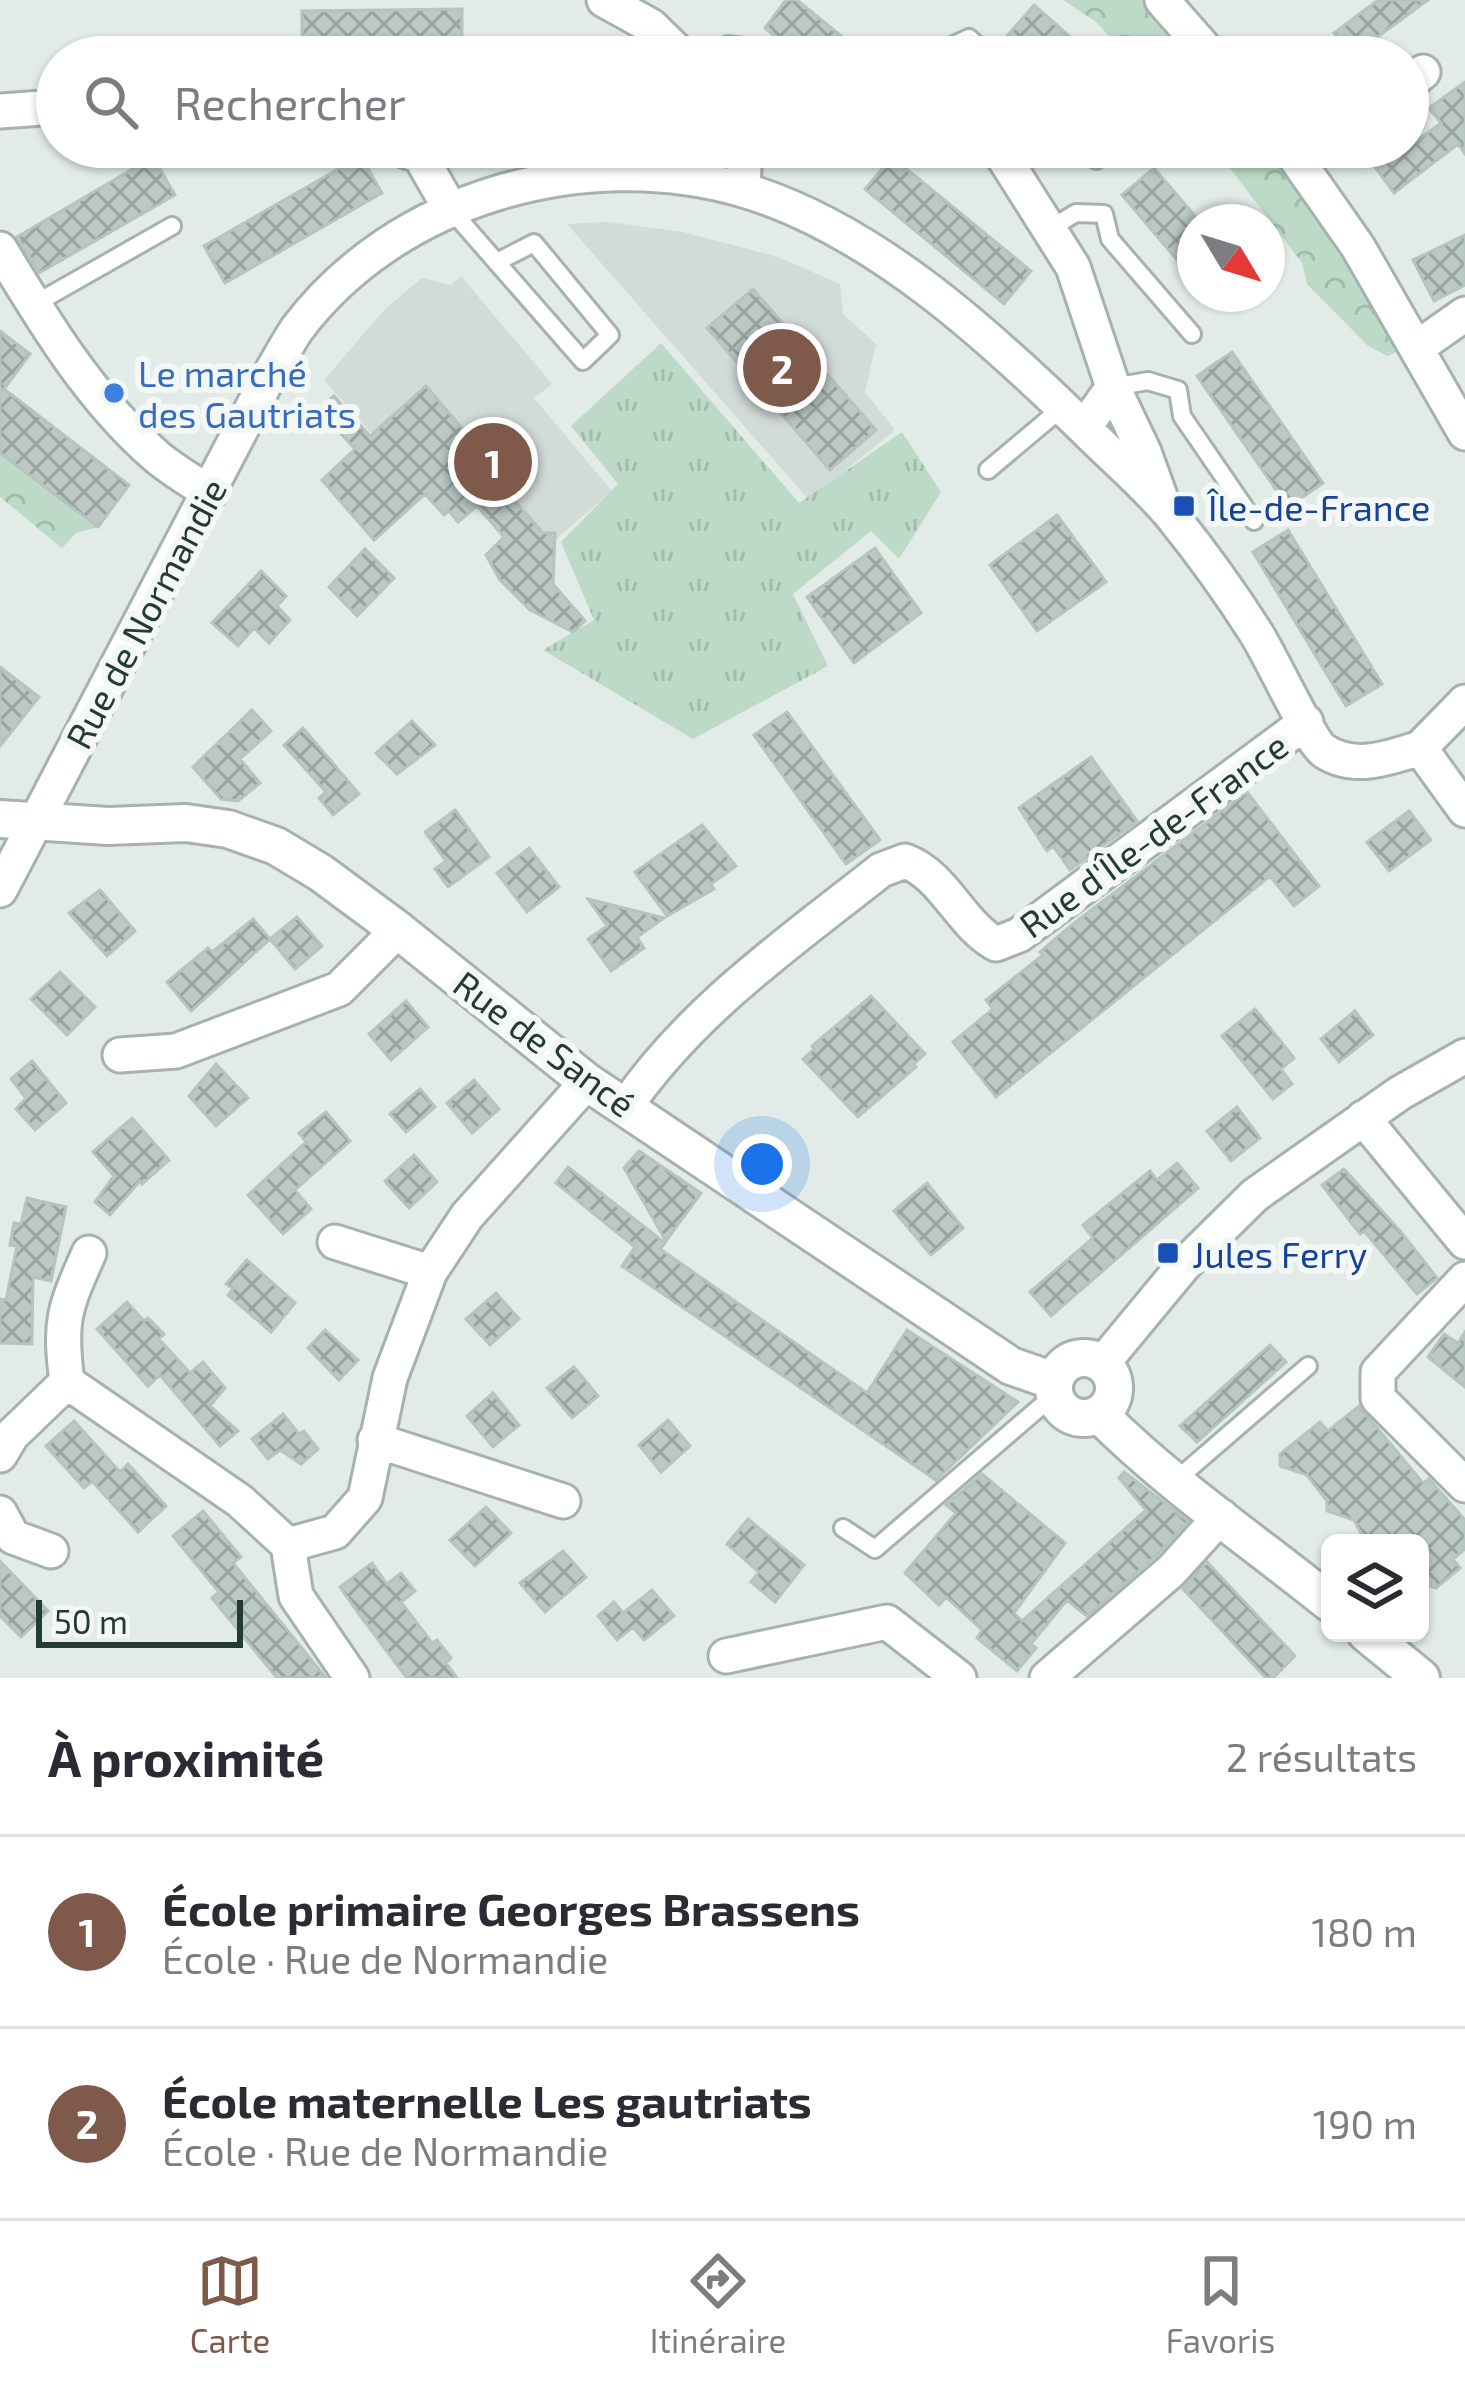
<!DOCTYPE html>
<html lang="fr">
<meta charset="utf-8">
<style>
body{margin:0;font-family:"Exo 2",sans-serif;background:#f2f2f3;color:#2b2b33}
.controls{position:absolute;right:36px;bottom:36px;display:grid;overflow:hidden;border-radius:18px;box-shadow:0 3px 9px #0004}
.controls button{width:108px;height:108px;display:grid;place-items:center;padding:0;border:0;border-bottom:3px solid #e1e1e2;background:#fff;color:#2b2b33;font:60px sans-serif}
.compass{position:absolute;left:1177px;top:204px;width:108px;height:108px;border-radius:50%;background:#fff;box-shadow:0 3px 9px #0004;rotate:128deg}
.scale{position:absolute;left:36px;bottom:30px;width:207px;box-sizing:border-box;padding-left:12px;border:6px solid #243a36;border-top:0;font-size:33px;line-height:42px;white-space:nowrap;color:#243a36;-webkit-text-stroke:9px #f3f8f6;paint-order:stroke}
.you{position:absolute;left:762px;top:1164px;width:42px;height:42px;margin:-30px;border:9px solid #fff;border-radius:50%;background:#1a73e8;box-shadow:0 0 0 18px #1a73e833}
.badge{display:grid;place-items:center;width:78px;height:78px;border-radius:50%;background:#7f594a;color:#fff;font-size:39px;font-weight:700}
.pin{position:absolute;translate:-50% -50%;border:6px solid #fff;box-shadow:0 3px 12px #0006}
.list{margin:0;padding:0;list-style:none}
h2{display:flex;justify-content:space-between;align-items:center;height:156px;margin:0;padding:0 48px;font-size:51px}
h2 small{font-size:39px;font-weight:400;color:#7c7c81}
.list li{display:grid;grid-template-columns:78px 1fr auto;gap:36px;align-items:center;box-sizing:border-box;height:192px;padding:0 48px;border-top:3px solid #e1e1e2}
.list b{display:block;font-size:45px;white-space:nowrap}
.list p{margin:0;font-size:39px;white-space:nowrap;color:#7c7c81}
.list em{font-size:39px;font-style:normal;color:#7c7c81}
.icon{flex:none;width:66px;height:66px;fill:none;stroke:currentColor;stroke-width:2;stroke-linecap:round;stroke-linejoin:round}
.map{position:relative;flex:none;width:1465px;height:1678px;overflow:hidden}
.search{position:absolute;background:#fff;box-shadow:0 3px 9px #0004;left:36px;right:36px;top:36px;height:132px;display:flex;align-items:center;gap:30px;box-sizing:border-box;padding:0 42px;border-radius:66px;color:#7c7c81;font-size:45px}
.sheet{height:540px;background:#fff}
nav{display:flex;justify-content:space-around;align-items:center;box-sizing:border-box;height:168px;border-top:3px solid #e1e1e2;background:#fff;font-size:33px;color:#7c7c81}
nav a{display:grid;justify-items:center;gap:6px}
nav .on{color:#7f594a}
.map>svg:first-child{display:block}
</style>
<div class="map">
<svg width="1465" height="1678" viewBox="0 0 1465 1678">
<defs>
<pattern id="grass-tufts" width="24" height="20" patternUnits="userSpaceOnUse" patternTransform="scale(3)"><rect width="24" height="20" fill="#bddac8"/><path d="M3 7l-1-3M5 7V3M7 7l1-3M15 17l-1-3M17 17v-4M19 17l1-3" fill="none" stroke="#a2bcac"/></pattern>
<pattern id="forest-crowns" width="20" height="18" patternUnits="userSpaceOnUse" patternTransform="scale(3)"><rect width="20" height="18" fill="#bddac8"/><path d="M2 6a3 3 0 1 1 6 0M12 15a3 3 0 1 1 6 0" fill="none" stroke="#a2bcac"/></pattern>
<pattern id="building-cross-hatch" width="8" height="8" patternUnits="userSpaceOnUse" patternTransform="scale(3)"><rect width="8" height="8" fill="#bbc8c4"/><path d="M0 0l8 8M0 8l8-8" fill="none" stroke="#98a3a0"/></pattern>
</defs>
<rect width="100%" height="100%" fill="#e2ebe8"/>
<path fill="#d1dbd7" d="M608,222l75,10 95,25 62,27 3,30 33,30 -11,48 30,38 -86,70 -242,-276z
M461,276l91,108 -18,14 78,93 -56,48 -3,45 32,37 -12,11 -43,-22 -31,-32 -13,-23 19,-17 -27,-32 -20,16 -9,-10 -5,3 -120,-135 61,-71 37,-31 29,7z"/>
<path fill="url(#grass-tufts)" d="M661,343l138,160 103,-71 39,60 -42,67 -28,-28 -78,63 35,72 -135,73 -150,-89 51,-30 -33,-78 57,-58 -47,-58z"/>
<path fill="url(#forest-crowns)" d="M1063,0h83l26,23 28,34h-71l-33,-35z
M1214,147h59l31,37 98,166 -15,6 -20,-11 -60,-61 -5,-21z
M0,453l98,74 -22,6 -14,15 -62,-51z"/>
<path fill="url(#building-cross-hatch)" stroke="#b5c4bf" stroke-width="3" d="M786,0h11l70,57h-67l-35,-29z
M1378,0h50l-52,38 4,5 -19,14h-9l-18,-24z
M1034,5l59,52h-64l-22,-21z
M462,9v43l-160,2v-43z
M1465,82v72l-7,-10 -64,49 -25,-34 15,-12h24l33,-24 -12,-15z
M361,156l21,37 -157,90 -21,-37z
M153,157l22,38 -136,78 -22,-36z
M892,157l139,114 -27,33 -139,-115z
M1154,168l41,48v65l-73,-86z
M1465,235v50l-31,16 -21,-41z
M753,289l123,141 -46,40 -123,-142z
M0,331l30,23 -26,35 125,96 -31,42 -98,-74z
M1232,352l91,131 -35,24 -91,-131z
M426,386l71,83 -6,5 52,59h12l-2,51 32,37 -12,11 -43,-22 -30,-30 -14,-25 18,-18 -27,-31 -19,16 -9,-11 -5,4 -19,-21 -51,46 -52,-60 33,-31 -36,-39 15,-14 36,40z
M1057,515l49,67 -69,49 -47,-66z
M1288,530l94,154 -36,22 -93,-154z
M875,548l46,65 -67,50 -47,-66z
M365,549l29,29 -37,38 -28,-29z
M261,571l25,25 -9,10 13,14 -21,23 -15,-15 -16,18 -26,-23z
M0,667l39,30 -39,49z
M252,710l19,21 -31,28 20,24 -22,18 -17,-2 -28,-32z
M787,712l93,128 -34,24 -92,-129z
M412,721l23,24 -38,29 -21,-21z
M303,728l56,66 -26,21 -14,-17 7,-6 -42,-47z
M1091,757l46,64 -67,49 -17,-24 -6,5 -28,-43z
M1247,792l72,94 -25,20 -24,-30 -274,221 -43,-55 40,-33 -7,-9 57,-45 -3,-3 33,-28z
M455,810l34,47 -41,30 -13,-18 11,-8 -21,-29z
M1409,811l22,29 -42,31 -22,-29z
M702,825l34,41 -25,18 3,5 -47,27 -32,-44z
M529,848l30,39 -32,25 -30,-39z
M100,890l35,41 -28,25 -38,-43z
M588,899l76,19 -27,19 7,11 -33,23 -23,-32 19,-13z
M297,917l25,29 -27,23 -25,-30z
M253,919l17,20 -79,72 -24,-29 41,-34 4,4z
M60,972l35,35 -28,28 -36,-36z
M871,996l54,58 -11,10 2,3 -58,50 -55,-58 11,-10 -2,-3z
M406,1001l22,26 -37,33 -22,-26z
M1255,1009l39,49 -13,11 11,15 -19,15 -51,-63z
M1355,1011l18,24 -34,27 -18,-23z
M32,1061l34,42 -31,27 -19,-21 10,-11 -15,-19z
M216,1064l32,34 -32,28 -27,-30z
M474,1080l25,29 -27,24 -25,-30z
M420,1089l15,18 -29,25 -16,-18z
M1237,1107l23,31 -29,23 -24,-30z
M326,1112l24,29 -55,49 16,19 -28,25 -35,-39 58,-53 -7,-9z
M132,1118l37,42 -27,24 -2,-3 -30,34 -15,-13 19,-26 -21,-24z
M639,1151l62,42 -35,48 -42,-73z
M414,1155l23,27 -28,26 -24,-27z
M1177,1163l21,25 -147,128 -21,-24 63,-54 -10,-13 67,-54 7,9z
M568,1167l97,76 -5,6 207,144 40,-63 111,72 -82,78 -314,-214 13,-19 -79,-64z
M1344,1169l57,63 36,46 -20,16 -53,-63 -4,3 -38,-49z
M927,1183l36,45 -32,27 -37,-44z
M27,1198l39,9 -15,74 -18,-4 -1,67 -32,-1v-44l6,1 11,-54 -7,-1 4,-22 7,1z
M247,1260l48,43 -24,29 -43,-37 5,-6 -7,-5z
M496,1293l23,26 -29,26 -24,-26z
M127,1302l17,19 4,-3 16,16 -5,5 31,34 13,-11 22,26 -15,18 28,25 -18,15 -60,-71 -12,11 -51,-57z
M325,1330l33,30 -19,20 -31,-32z
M1465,1332v55l-37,-30 16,-23 14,9z
M1270,1345l16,17 -89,80 -17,-16z
M574,1367l24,29 -26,22 -25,-30z
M493,1393l26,32 -26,22 -26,-31z
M1359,1406l64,77 6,-4 36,41v29l-12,10 7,9 -24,20 -16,-5v-40h-54l-12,-23 -27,-9v-10l-20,-26 -27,-9v-12l40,-32 8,9z
M283,1414l16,20 5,-3 14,18 -17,15 -21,-14 -12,9 -16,-20z
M668,1420l22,26 -29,26 -22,-27z
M74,1421l46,51 8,-8 38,42 -28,26 -46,-51 -8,7 -38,-42z
M1124,1472l64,49 -32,35 -69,60 -20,-16 -36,44 5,4 -19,23 -40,-33 5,-8 -36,-33 -7,8 -34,-32 51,-60 -10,-8 36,-31 83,69 -51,70 8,8 124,-111 -27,-32z
M486,1507l25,26 -36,33 -25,-26z
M203,1511l38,46 -8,6 93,115h-49l-65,-80 7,-6 -46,-56z
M748,1519l56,46 -29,37 -24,-20 8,-10 -32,-28z
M563,1551l23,26 -41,35 -25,-29z
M0,1561l48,50 -27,26 -21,-21z
M1207,1562l88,94 -22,22h-7l-83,-89z
M372,1563l15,21 14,-11 14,18 -14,11 31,41 5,-3 14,18 -5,5 11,15h-50l-48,-64 -19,-27z
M652,1590l22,26 -30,24 -11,-13 -16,13 -19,-24 16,-14 9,11z"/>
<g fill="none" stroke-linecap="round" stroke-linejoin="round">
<defs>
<path id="service" d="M706,57l22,-12 23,3 5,9
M946,57l-1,-8 24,-11 21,19
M859,147l4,3
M1081,147l15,13
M451,210l132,151 27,-26 -76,-92 -37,19
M1051,228l25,-15 28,1 6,25 82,95
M33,305l139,-79
M1113,387l35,-6 30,9 4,26 72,105
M988,470l75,-63
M1175,1481l133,-115
M843,1528l32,21 179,-154"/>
<path id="minor" d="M604,0l47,26 32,31
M1162,0l50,57
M1408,84l15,-12
M0,111l57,-4
M395,147l25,9 31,54
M997,147l76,120 40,120 -29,41
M1288,147l70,100 107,186
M743,190l2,-43
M0,249c44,73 91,151 156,207 16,14 36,25 54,37
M1418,347l47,-33
M1113,387l31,65 17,47
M1420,748l45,-46
M0,890l269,-514c9,-15 18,-32 28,-47 99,-132 287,-184 443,-140 132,38 251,148 347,242 28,28 59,54 84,84 30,37 59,77 85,118 14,21 54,109 68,118 30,20 65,7 96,-3l45,62
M120,1055l56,-4 163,-62 59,-59
M626,1106c67,-97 163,-163 255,-236l24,-9c39,14 55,63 91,83l23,-9 287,-213
M1363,1118l102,124
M335,1242l95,30
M1465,1279l-87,93v26l87,87
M1102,1364l82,-99 71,-70 145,-102 65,-37
M67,1382c-8,-61 -3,-73 22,-129
M375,1440l188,61
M0,1455l12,-20 55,-53 173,119 48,44
M0,1513l13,24 38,14
M726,1656l161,-34 72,56
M352,1678l-56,-82 -8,-51 47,-13 30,-34 25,-120 40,-106 37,-56 120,-134
M1047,1678l124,-107 50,-55"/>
<path id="tertiary" d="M0,819l108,7 78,-3 42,6 48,17 45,27 77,57 189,152 424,284 43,15
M1054 1388a30 30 0 1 1 60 0a30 30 0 1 1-60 0Z
M1100,1415c69,69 153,126 230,188
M1366,1633l55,45"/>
</defs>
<use href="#service" stroke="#a5b2af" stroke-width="22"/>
<use href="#minor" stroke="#a5b2af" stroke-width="39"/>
<use href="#tertiary" stroke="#a5b2af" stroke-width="42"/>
<use href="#service" stroke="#fff" stroke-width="16"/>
<use href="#minor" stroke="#fff" stroke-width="33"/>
<use href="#tertiary" stroke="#fff" stroke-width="36"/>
</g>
<circle fill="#3f7fe0" stroke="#f3f8f6" stroke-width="4.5" cx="114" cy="393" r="12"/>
<g fill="#1a4fb4" stroke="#f3f8f6" stroke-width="4.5">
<rect x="1172" y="494" width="24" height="24" rx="6"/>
<rect x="1156" y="1241" width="24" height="24" rx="6"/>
</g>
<g text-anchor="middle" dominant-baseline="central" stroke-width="12" stroke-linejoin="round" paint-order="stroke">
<g font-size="36" fill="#366cbe" stroke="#f3f8f6" text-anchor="start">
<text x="138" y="372">Le marché<tspan x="138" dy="41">des Gautriats</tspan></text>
</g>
<g font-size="36" fill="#164399" stroke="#f3f8f6" text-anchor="start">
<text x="1208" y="506">Île-de-France</text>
<text x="1192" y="1253">Jules Ferry</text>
</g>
<g font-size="36" fill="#243a36" stroke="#f3f8f6">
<text transform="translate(145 613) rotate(-62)">Rue de Normandie</text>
<text transform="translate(1153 834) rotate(-36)">Rue d'Île-de-France</text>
<text transform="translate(545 1043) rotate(37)">Rue de Sancé</text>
</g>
</g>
</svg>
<div class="controls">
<button><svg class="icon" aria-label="layers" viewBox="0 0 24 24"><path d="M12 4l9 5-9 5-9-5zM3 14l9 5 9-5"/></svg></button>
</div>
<svg class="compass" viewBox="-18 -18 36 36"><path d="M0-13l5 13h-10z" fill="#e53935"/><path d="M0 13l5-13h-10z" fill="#7c7c81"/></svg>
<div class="scale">50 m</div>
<div class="you"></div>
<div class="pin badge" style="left:493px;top:462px">1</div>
<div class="pin badge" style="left:782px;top:368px">2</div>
<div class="search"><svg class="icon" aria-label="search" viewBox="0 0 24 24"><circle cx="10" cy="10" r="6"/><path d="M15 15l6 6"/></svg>Rechercher</div>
</div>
<section class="sheet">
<h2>À proximité<small>2 résultats</small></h2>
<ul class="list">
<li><span class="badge">1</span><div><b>École primaire Georges Brassens</b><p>École · Rue de Normandie</p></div><em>180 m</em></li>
<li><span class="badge">2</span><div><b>École maternelle Les gautriats</b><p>École · Rue de Normandie</p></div><em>190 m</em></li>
</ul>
</section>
<nav>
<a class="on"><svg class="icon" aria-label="map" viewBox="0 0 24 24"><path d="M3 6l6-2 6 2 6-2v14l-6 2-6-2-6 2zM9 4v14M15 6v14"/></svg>Carte</a>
<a><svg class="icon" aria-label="directions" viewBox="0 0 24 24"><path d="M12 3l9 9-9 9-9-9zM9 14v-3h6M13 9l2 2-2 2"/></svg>Itinéraire</a>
<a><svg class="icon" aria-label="saved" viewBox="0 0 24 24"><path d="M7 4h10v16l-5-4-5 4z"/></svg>Favoris</a>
</nav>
